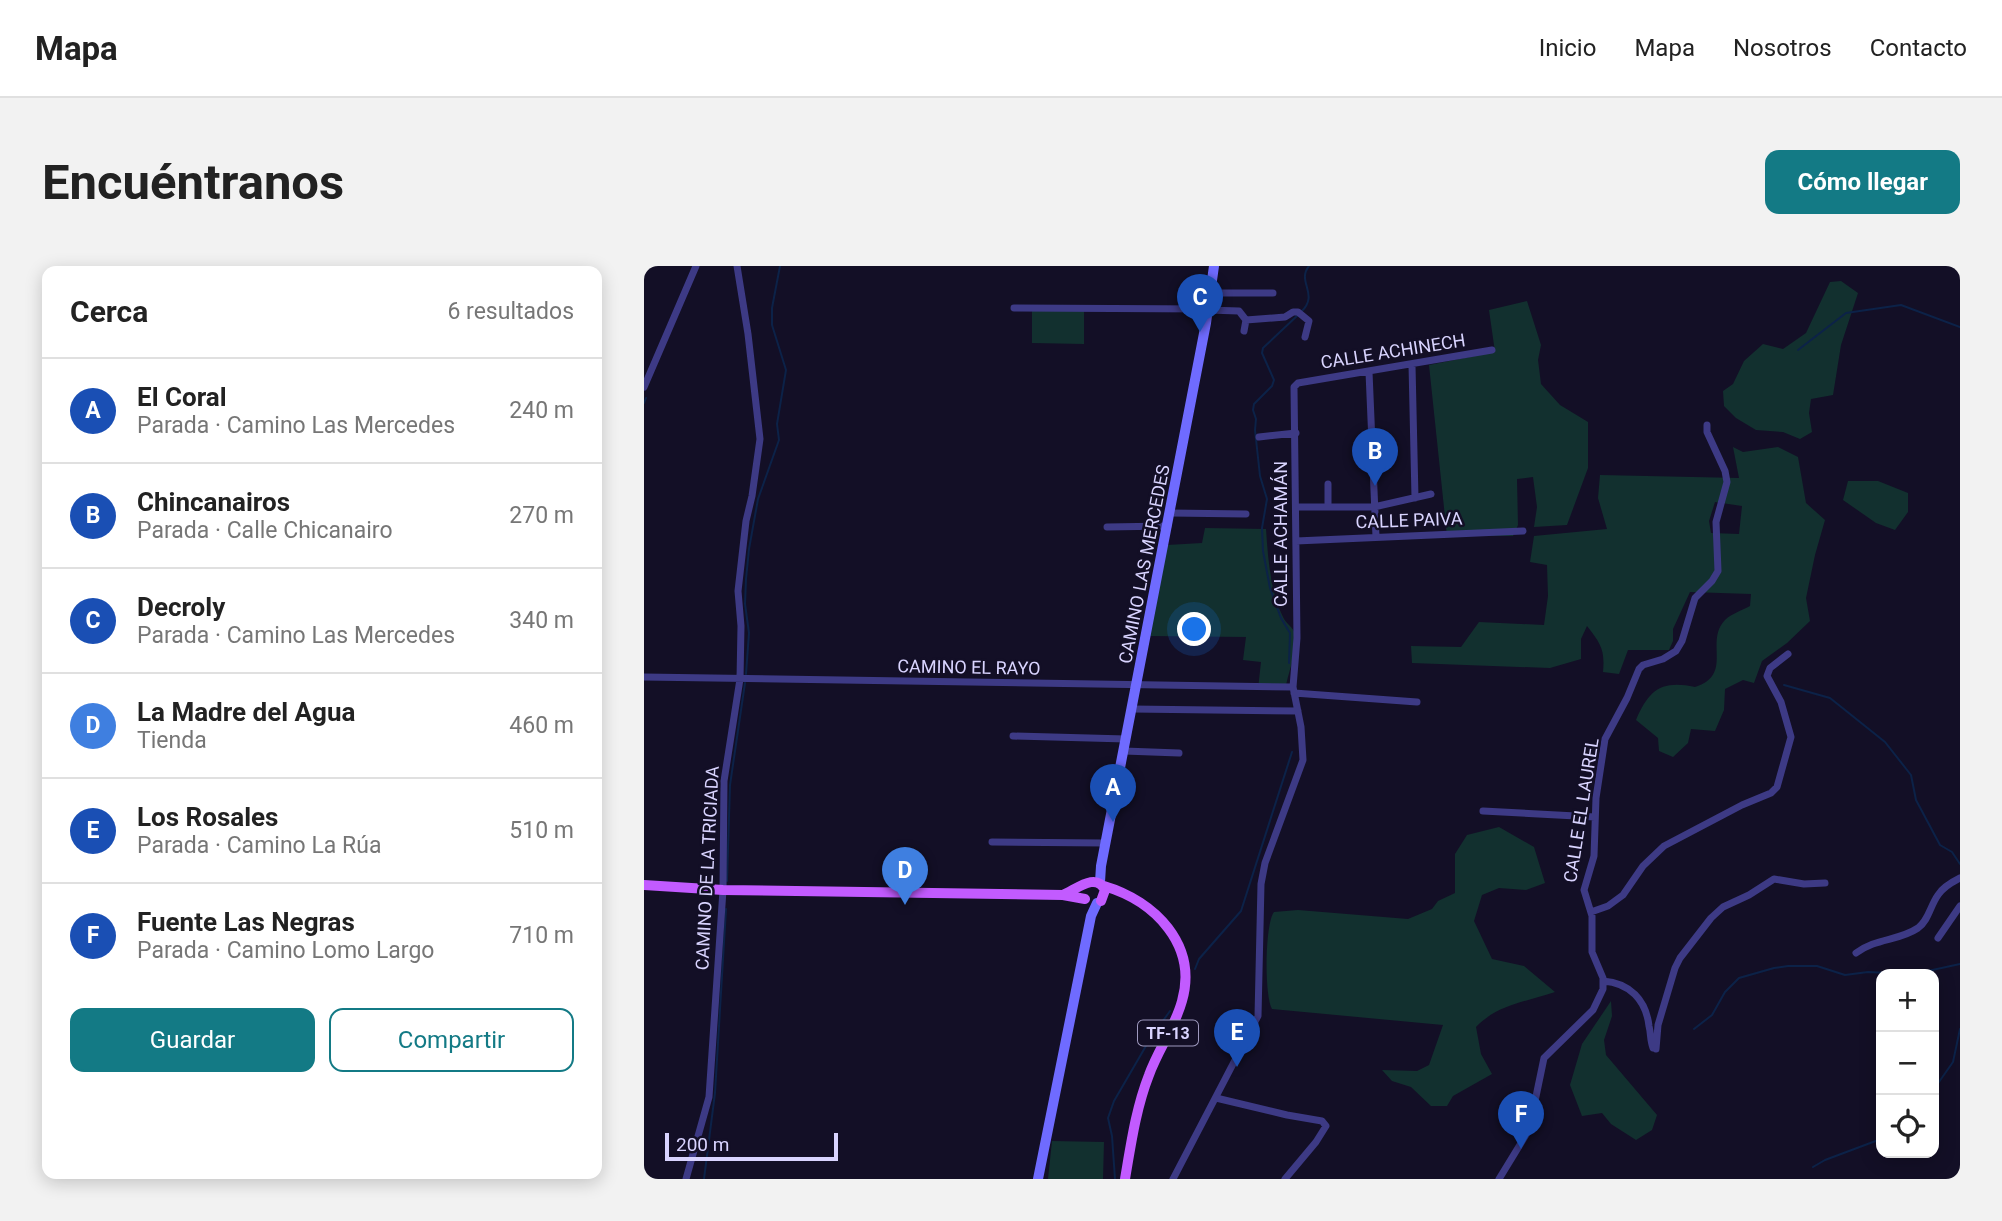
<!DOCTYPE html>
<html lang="es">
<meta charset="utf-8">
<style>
body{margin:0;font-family:Roboto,sans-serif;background:#f2f2f2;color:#222}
.controls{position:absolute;right:21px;bottom:21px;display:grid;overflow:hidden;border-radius:14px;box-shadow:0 4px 18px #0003}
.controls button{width:63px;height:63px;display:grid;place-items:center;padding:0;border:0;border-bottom:2px solid #e0e0e0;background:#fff;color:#222;font:35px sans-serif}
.scale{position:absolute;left:21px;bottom:18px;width:173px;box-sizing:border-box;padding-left:7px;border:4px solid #d9d4ff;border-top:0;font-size:19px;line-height:24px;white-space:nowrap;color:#d9d4ff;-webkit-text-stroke:5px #130f26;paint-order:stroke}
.you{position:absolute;left:551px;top:364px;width:24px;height:24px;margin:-18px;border:5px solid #fff;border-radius:50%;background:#1a73e8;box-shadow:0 0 0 10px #1a73e833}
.badge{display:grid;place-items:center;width:46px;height:46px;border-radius:50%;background:#137a85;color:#fff;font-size:23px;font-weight:700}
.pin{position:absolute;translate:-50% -58px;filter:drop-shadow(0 2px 4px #0008)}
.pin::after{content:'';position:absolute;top:37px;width:24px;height:21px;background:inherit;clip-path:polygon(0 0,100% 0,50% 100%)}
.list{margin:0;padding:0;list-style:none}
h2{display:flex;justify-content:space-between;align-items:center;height:91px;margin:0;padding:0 28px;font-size:30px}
h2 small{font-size:23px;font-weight:400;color:#767676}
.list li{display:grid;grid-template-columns:46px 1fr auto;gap:21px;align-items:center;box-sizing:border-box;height:105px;padding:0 28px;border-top:2px solid #e0e0e0}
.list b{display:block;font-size:26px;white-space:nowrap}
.list p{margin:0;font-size:23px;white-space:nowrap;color:#767676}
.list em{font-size:23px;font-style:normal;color:#767676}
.actions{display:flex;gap:14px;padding:21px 28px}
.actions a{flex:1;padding:16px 0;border:2px solid #137a85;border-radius:14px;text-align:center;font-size:24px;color:#137a85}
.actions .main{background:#137a85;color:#fff}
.icon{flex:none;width:38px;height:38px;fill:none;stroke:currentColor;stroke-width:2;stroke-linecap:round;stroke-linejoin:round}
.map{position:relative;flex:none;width:1316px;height:913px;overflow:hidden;border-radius:14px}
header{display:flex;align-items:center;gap:42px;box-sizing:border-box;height:98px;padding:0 35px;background:#fff;border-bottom:2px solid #e0e0e0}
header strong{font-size:33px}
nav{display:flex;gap:38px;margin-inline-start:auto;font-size:24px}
.intro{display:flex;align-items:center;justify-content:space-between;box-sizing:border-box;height:168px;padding:0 42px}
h1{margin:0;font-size:49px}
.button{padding:18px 32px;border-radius:14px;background:#137a85;color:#fff;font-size:24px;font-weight:700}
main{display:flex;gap:42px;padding:0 42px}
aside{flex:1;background:#fff;border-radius:14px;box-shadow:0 4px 18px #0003}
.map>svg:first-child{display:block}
</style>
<header>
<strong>Mapa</strong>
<nav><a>Inicio</a><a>Mapa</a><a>Nosotros</a><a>Contacto</a></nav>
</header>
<div class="intro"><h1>Encuéntranos</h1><a class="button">Cómo llegar</a></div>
<main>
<aside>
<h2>Cerca<small>6 resultados</small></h2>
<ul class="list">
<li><span class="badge" style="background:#1a4fb4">A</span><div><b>El Coral</b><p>Parada · Camino Las Mercedes</p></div><em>240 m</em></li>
<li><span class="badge" style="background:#1a4fb4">B</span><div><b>Chincanairos</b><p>Parada · Calle Chicanairo</p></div><em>270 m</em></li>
<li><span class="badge" style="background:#1a4fb4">C</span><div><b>Decroly</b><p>Parada · Camino Las Mercedes</p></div><em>340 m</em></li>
<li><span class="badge" style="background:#3f7fe0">D</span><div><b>La Madre del Agua</b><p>Tienda</p></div><em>460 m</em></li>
<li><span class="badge" style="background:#1a4fb4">E</span><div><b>Los Rosales</b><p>Parada · Camino La Rúa</p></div><em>510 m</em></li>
<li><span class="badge" style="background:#1a4fb4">F</span><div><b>Fuente Las Negras</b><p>Parada · Camino Lomo Largo</p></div><em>710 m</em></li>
</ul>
<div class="actions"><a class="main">Guardar</a><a>Compartir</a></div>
</aside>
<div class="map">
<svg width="1316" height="913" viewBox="0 0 1316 913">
<rect width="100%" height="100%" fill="#130f26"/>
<path fill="#12302f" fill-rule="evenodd" d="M1197,15l17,12 -17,52 -8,50 -22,4 -2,14 3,19 -12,7 -17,-7 -27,-2 -20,-12 -12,-12 -1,-15 10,-7 11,-23 19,-17 20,5 23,-16 24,-51z
M883,35l14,44 -3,15 3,24 19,21 28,17v46l-21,57 -33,2 3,-20 -4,-30 -16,2 1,46 -5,11h-66l-18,-171 66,-13 -6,-42z
M440,42v36l-52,-1v-32z
M1089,181l10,5 35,-5 20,10 8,46 19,17 -10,35 -9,43 4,23 -23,22 -25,18 -8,22 -11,-3 -18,9 -1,21 -9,21 -24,-2 -3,14 -15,14 -14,-6 -1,-13 -22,-18c13,-30 25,-40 59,-33 39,-13 9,-45 30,-67 6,-6 18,-10 25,-14l1,-12 -61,-2 -17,37v12l-4,9h-41l-9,24 -16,-2c2,-22 -2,-28 -16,-46l-6,13v20l-31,9 -138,-5 -1,-17 50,1 18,-25 65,3 4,-29 -1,-31 -17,-3 4,-26 73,-7 -9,-31 2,-23 139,3zM1071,236l27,4 -3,28 -28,-1 -2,-12z
M1204,215h30l30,12v19l-13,18 -19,-7 -33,-23z
M561,262l61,1c2,29 4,61 17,88 3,7 11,10 12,18 2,17 -7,38 -10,55l-27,-1 3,-27 -18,-2 3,-23 -97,-1 18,-91 35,-2z
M855,561l35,20 11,36 -19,7 -27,-2 -17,7 -8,26 18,38 32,7 31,26c-29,10 -57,12 -79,35l5,27 11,20 -39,22 -6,10h-16l-20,-19 -19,-6 -10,-11 35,1 12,-6 14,-40 -171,-16c-8,-14 -7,-86 2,-97l24,-2 110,9 24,-10 6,-8 17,-8v-39l12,-19z
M967,735l1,15 -8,24 2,15 51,60 -5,15 -16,10 -25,-16 -9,-11 -20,3 -12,-31 12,-41z
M408,875l52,1 -1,37h-55z"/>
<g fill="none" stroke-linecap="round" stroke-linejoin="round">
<path stroke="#0c2248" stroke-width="2" d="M657,46c19,-18 -5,-30 8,-46
M1154,84l48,-37 55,-8 59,22
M0,137l2,-5
M645,397l1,-30 -9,-15 -11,-30 -7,-37 -1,-23 5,-29 -7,-23 -5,-46 1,-11 -3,-9 1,-6 18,-18 2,-6 -12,-27 1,-5 35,-33
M102,408l3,-41 -4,-29 1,-25 3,-30 9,-50 21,-59 -2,-16 9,-54 -14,-45v-17l8,-42
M1140,419l46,13 55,44 26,33 5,25 24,45 12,7 8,12
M83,615l3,-96 15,-102
M551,703l4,-10 42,-48 51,-159
M1270,708l46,-10
M1050,763l18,-14 13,-23 14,-14 35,-10 14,-2h29l28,9 23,-3 44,2
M1290,823l19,-27 7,-33
M1169,901l12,-7 56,-21
M60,913l11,-86 11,-184
M471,913l-3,-43 -4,-18 6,-17 36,-62 20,-28"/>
<path stroke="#3d3a85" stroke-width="7" d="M567,27h62
M370,42l195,1
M564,44l31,1 7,9 -2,11
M602,54l39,-3 8,-5h5l11,9 -4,16
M768,99l3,133
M725,106l7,165
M0,121l52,-121
M615,171l37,-4
M684,218v22
M652,241h78l57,-13
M527,247l75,1
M463,261l61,-1
M652,275l227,-10
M0,411l649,10
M650,427l123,9
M488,443l166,2
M369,470l113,3
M480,485l55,2
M839,545l112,6
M348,576l113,1
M947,646l17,-6 15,-11 20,-29 21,-20 78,-41 29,-12 6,-6 14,-50 -10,-35 -14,-26 3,-8 18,-14
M1294,672l22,-32
M1212,687c20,-15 43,-12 62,-25 11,-8 12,-22 20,-33 5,-8 14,-13 22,-17
M959,715c27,2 43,19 46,45 2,8 1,14 4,22
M1012,783l2,-24 17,-57 5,-10 31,-40 12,-11 26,-12 25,-16 30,5 21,-1
M572,832l71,17 35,6 4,5 -10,16 -31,37
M42,913l23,-82 14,-207 1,-109 16,-102 1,-53 -3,-35 8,-70 6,-25 8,-57 -12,-105 -11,-68
M529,913l85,-163 3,-132 4,-21 38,-103 -2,-33 -8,-40 4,-49 -3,-251 4,-4 194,-33
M855,913l30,-49 15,-72 49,-48 10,-21v-11l-11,-26v-36l-8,-26 10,-34 2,-58 9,-59 22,-41 12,-29 4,-4 20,-6 13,-8 6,-10 13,-43 17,-17 6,-10 -2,-49 11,-40 -2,-11 -18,-39v-7"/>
<path stroke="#6f6bff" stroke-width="10" d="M456,616l1,-16 105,-543 8,-57
M394,913l53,-263 6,-13"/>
<path stroke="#c25bff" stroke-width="10" d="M0,619l79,5 340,5 22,4
M460,620c51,15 94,59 78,115 -7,26 -24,49 -33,74 -13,33 -18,69 -24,104
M419,629c14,-6 33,-23 42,-5l-4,11"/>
</g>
<g text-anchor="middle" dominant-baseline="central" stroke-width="5" stroke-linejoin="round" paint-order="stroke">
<rect fill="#130f26" stroke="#9e99be" stroke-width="2" x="494" y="754.5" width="60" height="25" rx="5"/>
<g font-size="16" font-weight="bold" fill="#d9d4ff">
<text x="524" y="767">TF-13</text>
</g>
<g font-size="18" fill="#d9d4ff" stroke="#130f26">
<text transform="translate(749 85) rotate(-9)">CALLE ACHINECH</text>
<text transform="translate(765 254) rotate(-2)">CALLE PAIVA</text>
<text transform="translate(636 268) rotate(-90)">CALLE ACHAMÁN</text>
<text transform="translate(500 298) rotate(-79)">CAMINO LAS MERCEDES</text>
<text transform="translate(325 401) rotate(1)">CAMINO EL RAYO</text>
<text transform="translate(937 544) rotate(-81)">CALLE EL LAUREL</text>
<text transform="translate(63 602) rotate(-87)">CAMINO DE LA TRICIADA</text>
</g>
</g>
</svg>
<div class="controls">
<button>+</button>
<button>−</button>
<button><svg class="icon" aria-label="locate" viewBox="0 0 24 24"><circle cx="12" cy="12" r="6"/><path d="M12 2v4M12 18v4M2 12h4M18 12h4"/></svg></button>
</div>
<div class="scale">200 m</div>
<div class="you"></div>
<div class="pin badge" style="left:469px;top:556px;background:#1a4fb4">A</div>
<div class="pin badge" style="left:731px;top:220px;background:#1a4fb4">B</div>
<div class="pin badge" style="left:556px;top:66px;background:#1a4fb4">C</div>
<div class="pin badge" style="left:261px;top:639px;background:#3f7fe0">D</div>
<div class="pin badge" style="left:593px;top:801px;background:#1a4fb4">E</div>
<div class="pin badge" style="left:877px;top:883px;background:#1a4fb4">F</div>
</div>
</main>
